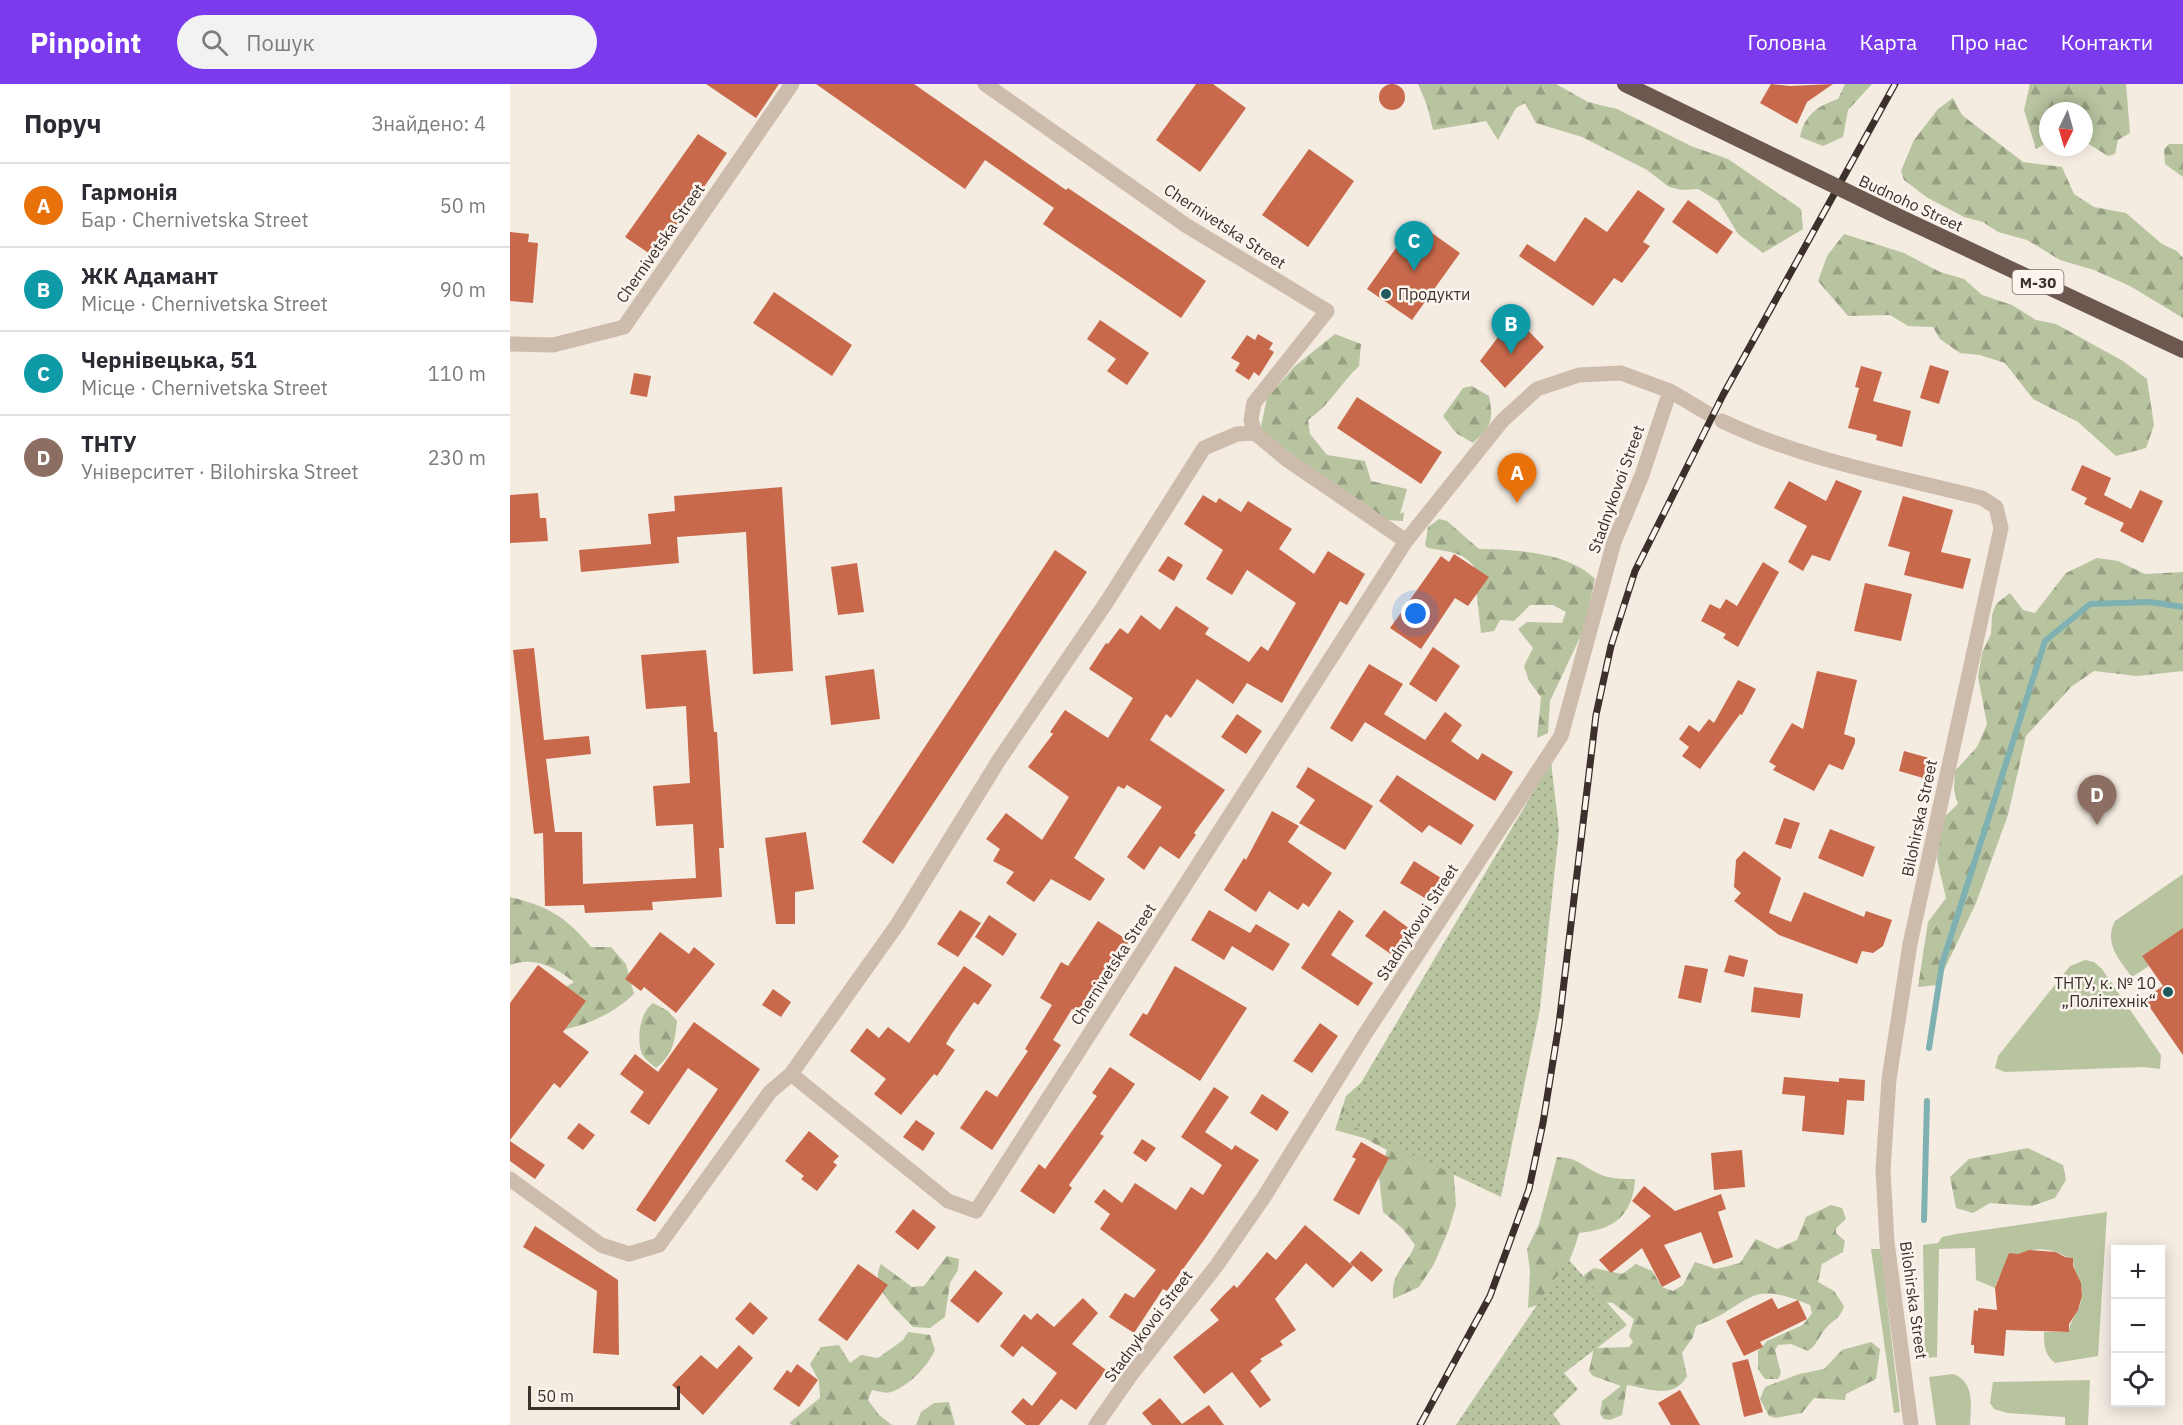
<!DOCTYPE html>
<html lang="uk">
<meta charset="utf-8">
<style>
body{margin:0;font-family:"IBM Plex Sans",sans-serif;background:#f2f2f3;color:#2b2b33}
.controls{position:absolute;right:18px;bottom:18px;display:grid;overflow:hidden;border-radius:0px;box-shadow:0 3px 15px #0003}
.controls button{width:54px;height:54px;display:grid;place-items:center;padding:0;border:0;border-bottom:2px solid #e1e1e2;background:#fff;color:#2b2b33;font:30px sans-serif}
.compass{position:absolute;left:1529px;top:18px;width:54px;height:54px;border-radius:50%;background:#fff;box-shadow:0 3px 15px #0003;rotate:185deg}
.scale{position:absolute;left:18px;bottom:15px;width:152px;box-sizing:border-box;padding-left:6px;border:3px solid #3b302b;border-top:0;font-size:16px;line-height:21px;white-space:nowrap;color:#3b302b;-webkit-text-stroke:4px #fbf5ee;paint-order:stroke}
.you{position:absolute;left:906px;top:530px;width:21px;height:21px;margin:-15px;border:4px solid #fff;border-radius:50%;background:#1a73e8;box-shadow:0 0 0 9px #1a73e833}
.badge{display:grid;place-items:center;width:39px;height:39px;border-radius:50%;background:#7c3aed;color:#fff;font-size:20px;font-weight:700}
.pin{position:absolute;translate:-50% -50px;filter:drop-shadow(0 2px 3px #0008)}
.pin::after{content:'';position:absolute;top:32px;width:21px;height:18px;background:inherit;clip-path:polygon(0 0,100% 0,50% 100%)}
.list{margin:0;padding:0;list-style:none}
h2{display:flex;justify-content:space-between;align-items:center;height:78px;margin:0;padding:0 24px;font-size:26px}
h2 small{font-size:20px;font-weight:400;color:#7c7c81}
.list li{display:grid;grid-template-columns:39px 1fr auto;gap:18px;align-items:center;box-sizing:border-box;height:84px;padding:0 24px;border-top:2px solid #e1e1e2}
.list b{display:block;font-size:22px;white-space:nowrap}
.list p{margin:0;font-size:20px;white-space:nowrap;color:#7c7c81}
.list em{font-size:20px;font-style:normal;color:#7c7c81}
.icon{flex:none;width:33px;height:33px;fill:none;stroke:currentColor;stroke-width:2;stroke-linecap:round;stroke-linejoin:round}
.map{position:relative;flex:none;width:1673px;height:1341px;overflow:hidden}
header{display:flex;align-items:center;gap:36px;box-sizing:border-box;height:84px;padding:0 30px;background:#7c3aed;color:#fff}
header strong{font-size:28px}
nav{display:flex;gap:33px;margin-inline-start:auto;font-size:21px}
.search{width:420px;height:54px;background:#f2f2f3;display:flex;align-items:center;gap:15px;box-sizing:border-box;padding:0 21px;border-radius:33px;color:#7c7c81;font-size:22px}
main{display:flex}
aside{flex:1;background:#fff}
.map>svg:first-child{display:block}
</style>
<header>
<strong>Pinpoint</strong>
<div class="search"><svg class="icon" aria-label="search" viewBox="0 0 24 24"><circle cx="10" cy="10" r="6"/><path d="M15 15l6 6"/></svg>Пошук</div>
<nav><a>Головна</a><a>Карта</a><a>Про нас</a><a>Контакти</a></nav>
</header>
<main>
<aside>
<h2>Поруч<small>Знайдено: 4</small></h2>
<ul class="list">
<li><span class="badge" style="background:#e8710a">A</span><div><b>Гармонія</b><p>Бар · Chernivetska Street</p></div><em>50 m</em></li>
<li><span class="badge" style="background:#0f9aa8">B</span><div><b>ЖК Адамант</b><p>Місце · Chernivetska Street</p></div><em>90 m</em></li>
<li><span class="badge" style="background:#0f9aa8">C</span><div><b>Чернівецька, 51</b><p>Місце · Chernivetska Street</p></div><em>110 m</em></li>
<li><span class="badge" style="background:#8d6e63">D</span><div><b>ТНТУ</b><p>Університет · Bilohirska Street</p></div><em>230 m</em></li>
</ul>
</aside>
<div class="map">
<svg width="1673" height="1341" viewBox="0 0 1673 1341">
<defs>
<pattern id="forest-firs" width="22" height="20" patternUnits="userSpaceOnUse" patternTransform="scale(1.5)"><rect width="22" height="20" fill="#b8c4a0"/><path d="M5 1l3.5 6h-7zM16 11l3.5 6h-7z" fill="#97a083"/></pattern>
<pattern id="garden-dots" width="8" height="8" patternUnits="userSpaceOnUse" patternTransform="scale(1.5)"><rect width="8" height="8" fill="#b8c4a0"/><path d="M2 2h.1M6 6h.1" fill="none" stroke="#97a083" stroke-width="1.8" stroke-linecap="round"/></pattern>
</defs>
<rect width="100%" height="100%" fill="#f4ebe1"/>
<path fill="#b8c4a0" d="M1673,790v54l-41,28 7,10 -17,11c-12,-16 -29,-34 -17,-56z
M1575,876l9,2 8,7 59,86 -1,14 -16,-2 -139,5 -10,-4 3,-12 72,-90z
M1597,1128l-9,144 -43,7c-11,-9 -11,-18 -11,-31h25c1,-14 12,-22 13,-36 1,-15 -10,-25 -9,-38 -7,0 -10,-4 -17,-6 -30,-10 -53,8 -61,36l-19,-8 -1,-32 -36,1 -2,108 -12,1 -2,-113 15,-2 4,-6 14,-3z
M1361,1165h10l19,163 -6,1z
M1443,1290c22,8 18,31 17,51h-34l-7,-48z
M1580,1296l-2,45h-23v-8l-58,-4 -13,-4 -4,-6 3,-21z"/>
<path fill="url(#forest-firs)" d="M908,0h138l32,18 29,7 74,37 37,13 73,50 2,20 -40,24 -25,-19 -20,-33 -20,-12 -16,1 -13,-3 -22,-17 -65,-33 -46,-14 -11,-20 -9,5 -18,32 -12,-19 -53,9 -6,-25z
M1335,0h27l-24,26 -5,27 -20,9 -23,-9c5,-23 18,-31 38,-38z
M1520,0h96l4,49 -12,7 -3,14 -7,2 -24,-15v-30h-36v31l-12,7 -12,-39z
M1443,14l9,17 61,47 39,5 12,27 20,13 32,6 36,31 15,7 6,7v60l-53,-32 -36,-16 -34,-10 -33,-20 -29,-8 -15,-10 -19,-5 -36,-19 -24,-18 -3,-9 13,-31 24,-31z
M1659,60h14v33l-18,-13 -1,-15z
M1334,150l60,19 36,19 24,7 18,16 30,10 24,15 20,4 67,37 24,18 7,46 -8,23 -30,8 -38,-34 -45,-23 -28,-36 -25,-8 -20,-2 -20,-14 -7,-12 -25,-1 -18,-11 -42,1 -30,-35 9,-25z
M825,250l26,10 -2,22c-19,18 -29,39 -51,54l2,14 17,21 38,6 6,20 36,8 -7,25 4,-2 -1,9 -19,-1 -124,-89 7,-33 28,-32z
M962,302l17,10c5,26 2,30 -16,47l-17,-10 -13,-17 20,-28z
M929,435l8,2 32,28c35,0 91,4 116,30l-11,50 -34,72 -2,32 -11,5 4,-41 -12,-16 -5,-15 9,-18 -15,-19 9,-7 35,1 4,-11 -13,-7h-23l-16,16 -14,-1 -6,11 -13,2 -5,-46 3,-14c-15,-22 -25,-20 -51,-25l-3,-3 3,-18z
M1587,474l21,3 27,13 38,-2v99l-46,5 -43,-5 -23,16 -45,49 -18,79 -32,88 -39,82 -19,2 10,-65 18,-24 -9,-39 5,-40 16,-15 -4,-14 1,-19 22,-24 10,-23 -9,-47 4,-24 9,-19 1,-19 4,-11 14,-11 13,17 12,3 31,-40z
M0,813c38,9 56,20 81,50h20l15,17 8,30c-20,19 -44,30 -71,36l-7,-37 18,-11c-19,-15 -40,-26 -64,-17z
M143,919l15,8 9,10c-2,20 -4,34 -21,47 -5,-4 -11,-9 -14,-14 -6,-15 -2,-42 11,-51z
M852,998l89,57 5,66 -7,24 -15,35 -15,23 -26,12c-2,-28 13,-32 22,-54l-12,-16 -20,-17 -4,-35 8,-27 -23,-12 -29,-8 11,-34z
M1518,1064l35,17 3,15 -11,18 -23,8 -42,-3 -17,10 -17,-5 -6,-31 19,-18z
M1047,1073c21,1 22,7 40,16 12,6 24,6 38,6 -2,37 -22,51 -56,54 -6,23 -17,42 -23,66l-28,9 2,-37 -3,-22 12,-25z
M1321,1121l11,3 4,11 -10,9v5l9,8 -2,11 -21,12 -4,18 16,9 10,15c-4,13 -10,13 -18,22 -8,9 -8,16 -18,23l-17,-7 -13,1 -3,5 6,23 -3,6h-13l-7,-10v-18l9,-10 36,-16 9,-12 -2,-8c-65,-28 -59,2 -114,21l-3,11 -11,16 5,23c-13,24 -37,13 -60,9l-5,30 -12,5 -6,-1 -4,-5 2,-13 19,-15 -28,-10 -4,-5 5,-23 35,-1 4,-5 -4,-6 5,-17 -21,-16 -18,-2 -13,-20 2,-6 10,-7 28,6 14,-10 16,7 10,16 11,4 10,-6 12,-23 21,7 24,-6 16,-24 21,10 20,-9 9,-23z
M437,1172l12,3 -1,11 -8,13 -5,34 -15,11 -17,-1c-14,-16 -45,-39 -32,-63l31,23 12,-1z
M398,1248l22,3 5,15c-8,17 -26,36 -44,42 -6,2 -13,-1 -19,-2l-4,10 11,15 13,10h-100l-3,-2 31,-25 -1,-17 -9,-17 11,-17 18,-2 11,18 11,-8 17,3 25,-18z
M1361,1258l9,7 -4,30 -30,15 -1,6 -31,-2 -12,15 -26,5 -7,-2 -9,-17 5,-12 34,-13 25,-5 18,-19z
M439,1318l6,23h-39l5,-13 13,-9z"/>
<path fill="url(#garden-dots)" d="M1041,678l8,68 -19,179 -39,188 -162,-77z
M1058,1175l59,66 -63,48 14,16 -25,25 8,11h-105z"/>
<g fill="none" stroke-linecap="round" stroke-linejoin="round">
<path stroke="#7fb0b2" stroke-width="6" d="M1419,964l13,-84 103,-323 45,-37 60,-2 33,5
M1414,1136l3,-119"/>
</g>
<path fill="#c8694b" d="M869 13a13 13 0 1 1 26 0a13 13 0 1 1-26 0Z
M196,0h73l-23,34z
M306,0h98l152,106 2,-2 138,93 -25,37 -138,-94 11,-16 -69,-48 -20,29z
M686,0h17l33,24 -46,64 -44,-32z
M1261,0l19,2 43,-2 -26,18 -10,22 -37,-21z
M188,50l29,19 -71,105 -31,-21z
M799,65l45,32 -46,66 -46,-32z
M1128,106l27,19 -22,33 7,4 -28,37 -8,-5 -21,28 -74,-50 8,-12 28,18 30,-45 22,15z
M1178,116l45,32 -16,22 -45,-32z
M905,137l45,32 -48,67 -45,-31z
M0,148l19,2 -1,8 10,1 -5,60 -23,-2z
M264,208l78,53 -20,31 -79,-53z
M1004,232l30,31 -39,41 -25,-27z
M590,236l49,33 -22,32 -20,-14 9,-12 -29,-20z
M748,250l15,9 -4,6 5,3 -15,24 -5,-4 -5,8 -14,-9 5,-8 -9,-5 16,-23 8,5z
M1420,281l19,6 -10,33 -19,-6z
M1351,282l21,6 -9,29 38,10 -9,36 -26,-7 1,-5 -29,-7 11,-40 -4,-1z
M124,289l17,3 -4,21 -17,-3z
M847,313l85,55 -21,32 -84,-56z
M1572,381l29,13 -7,17 27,14 9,-19 23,11 -20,42 -23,-12 4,-8 -40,-19 3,-6 -16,-8z
M1326,396l26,11 -32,70 -18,-6 -9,16 -15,-9 19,-36 -33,-18 15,-27 37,20z
M272,403l11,184 -40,3 -7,-142 -69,5 2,26 -98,9 -2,-22 72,-6 -3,-30 27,-3 -1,-15z
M28,409l2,25h6l2,23 -38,2v-48z
M693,411l13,8 3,-5 22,14 7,-11 44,28 -13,20 35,25 14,-23 37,23 -18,31 -7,-4 -58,102 -35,-20 -14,21 -36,-25 -26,39 -5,-4 -16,26 75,50 -31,43 2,2 -17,24 -19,-13 -16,24 -17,-13 35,-50 -35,-22 -3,4 -6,-3 -44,72 31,21 -15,22 -39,-22 -17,23 -28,-19 8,-11 -21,-11 7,-12 -14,-10 20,-26 36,27 27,-43 -41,-30 25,-33 -3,-2 15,-22 43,28 25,-40 -44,-29 17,-26 2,1 12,-16 8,6 13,-19 19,15 16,-24 33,22 -4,6 44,28 12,-16 7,5 28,-48 -49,-33 -15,25 -26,-16 17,-29 -39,-26z
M1393,412l50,14 -12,42 30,7 -8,30 -59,-14 6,-23 -22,-6z
M545,466l32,22 -194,292 -31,-22z
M944,470l35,23 -21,29 -13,-8 -34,51 -31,-21 51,-72 8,6z
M658,472l15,9 -9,16 -16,-10z
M1253,478l16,10 -41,75 -15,-9 3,-4 -25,-13 9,-17 10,5 6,-10 11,7z
M347,479l7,49 -26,3 -7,-48z
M1355,499l47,11 -11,47 -47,-10z
M923,563l27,19 -24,36 -27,-18z
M24,564l10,92 45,-4 2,18 -45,5 9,73h27l1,52 113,-6 -3,-54 -37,2 -3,-40 37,-3 -4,-77 -40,3 -5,-54 65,-5 8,82h3l7,116h-5l3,49 -70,5 1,8 -68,3 -1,-8 -39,1 -2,-73 -9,1 -21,-184z
M859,580l34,20 -19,30 41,26 20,-28 17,13 -11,16 27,19 4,-7 31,19 -18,29 -130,-79 -13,20 -22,-14z
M364,585l6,50 -49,6 -6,-49z
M1307,587l40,9 -13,54 11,4v5l-12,27 -14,-6 -15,27 -41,-21 3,-4 -7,-4 23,-39 11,6z
M1228,596l18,9 -14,26 -2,-1 -40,55 -18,-13 7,-9 -10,-8 10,-14 10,7 10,-13 5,4z
M727,630l25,17 -16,23 -25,-17z
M1394,667l25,7 -6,20 -24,-7z
M798,683l65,39 -28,44 -46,-27 16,-23 -19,-13z
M887,691l77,50 -13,20 -32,-20 -7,8 -43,-32z
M762,727l27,15 -11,16 44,31 -23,34 -6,-4 -5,7 -29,-19 -13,21 -32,-22 20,-32 2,2z
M1274,734l16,5 -9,26 -16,-5z
M1320,745l45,18 -12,30 -45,-19z
M296,748l8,57 -19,3v32h-19l-11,-86z
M1234,767l37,27 -12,35 22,9 13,-30 60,25 2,-6 26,9 -9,26 -10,7 -11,-2 -5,13 -78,-29 -45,-34 7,-8 -7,-6 2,-27z
M904,777l27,17 -13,22 -28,-17z
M450,826l21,13 -23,34 -21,-13z
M699,826l41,23 6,-9 34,20 -17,27 -41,-25 -8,14 -33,-20z
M829,826l15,11 -23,34 42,28 -15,23 -57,-38z
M874,826l26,19 -18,26 -27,-19z
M479,831l28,19 -14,22 -28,-19z
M588,837l31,20 -45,74 -12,-6 -19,31 8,5 -69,105 -32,-22 26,-38 11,7 31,-46 -3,-2 27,-44 -12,-7 21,-36 7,4z
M1673,844v127l-39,-56 19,-13 -21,-30z
M150,848l29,22 5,-7 21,17 -39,49 -32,-26 -3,4 -16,-12z
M1219,871l19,5 -4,17 -20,-5z
M28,881l48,36 -23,31 26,20 -29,36 -6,-5 -44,57v-137z
M1175,881l23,4 -7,34 -23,-5z
M454,882l28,19 -14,20 -4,-3 -23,33 -5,9 9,6 -18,26 -3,-2 -33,41 -27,-21 12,-15 -36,-28 17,-23 12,10 9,-11 21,16z
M665,882l72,42 -47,73 -71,-46 14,-22 4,2z
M1244,903l49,7 -3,24 -49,-6z
M263,905l18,13 -10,15 -19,-12z
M184,938l66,47 -105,153 -19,-12 82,-121 -30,-21 -39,57 -19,-13 14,-20 -24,-18 15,-20 23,18z
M810,939l18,13 -26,37 -19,-12z
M600,983l25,17 -35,50 4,2 -35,49 3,3 -18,26 -34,-23 19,-27 6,5 52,-73 -5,-3z
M1274,993l55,5v-4l26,2 -1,21 -17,-1 -3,35 -42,-4 3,-35 -23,-2z
M704,1003l15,10 -24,35 27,18 3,-5 24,15 -55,80 -37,51 -4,-2 -29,44 -25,-16 16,-24 9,5 22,-28 -56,-41 10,-15 -16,-12 10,-13 18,14 13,-20 41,27 15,-23 12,8 19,-30 -41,-28z
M752,1010l27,18 -12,19 -27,-18z
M406,1036l19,13 -12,18 -20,-14z
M69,1039l16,12 -12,15 -16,-12z
M299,1047l30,25 -6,6 4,3 -20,26 -16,-12 3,-3 -19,-15z
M632,1055l14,9 -10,14 -13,-9z
M0,1057l35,24 -10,14 -25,-18z
M851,1058l28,16 -30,57 -26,-15 23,-41 -4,-2z
M1232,1066l3,37 -31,3 -3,-37z
M1134,1102l31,25 46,-17 5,15 -8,3 15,45 -20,7 -12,-32 -37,13 17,32 -19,10 -20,-39 -31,25 -12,-13 52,-44 -19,-15z
M403,1125l23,18 -18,23 -23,-18z
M795,1141l48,41 -20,22 -27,-25 -31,36 21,31 -16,11 3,4 -23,14 2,2 -12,10 21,29 -11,8 -28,-36 -28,22 -31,-37 46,-37 -9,-10 9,-10 15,-15 3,3 30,-36 9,8z
M25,1142l83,54 1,75 -26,-2 4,-62 -74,-44z
M1519,1166l27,2 9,5 8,1v8l8,17 1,13 -4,14 -9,14v8l-63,-2 -2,26 -30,-3v-8h-3l3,-35 4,1v-3l19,2 -2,-22 14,-35 9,1z
M851,1167l22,19 -11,12 -22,-19z
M348,1180l30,21 -41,56 -29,-21z
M465,1186l28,23 -25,30 -28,-22z
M573,1214l15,15 -26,31 34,26 -30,40 -15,-11 -22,26h-13l-15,-13 12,-14 9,8 25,-33 -35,-27 -9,11 -13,-11 24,-32 7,6 6,-7 17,14z
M1262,1214l6,11 20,-9 9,19 -47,23 3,5 -19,9 -18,-35z
M240,1218l18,16 -15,17 -18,-16z
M229,1261l14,13 -50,57 -31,-30 29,-30 16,14z
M1238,1275l15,53 -19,5 -12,-54z
M287,1280l21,16 -19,27 -26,-18 14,-19 4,3z
M1170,1306l20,35h-29l-13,-22z
M650,1314l22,26 27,-19 15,20h-72l-10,-12z"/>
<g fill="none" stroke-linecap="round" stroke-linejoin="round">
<path stroke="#cdbbac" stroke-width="15" d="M475,0l202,142 140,85 -73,92 -3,17 4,13 31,26 120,82 96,-120 35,-32 42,-14 42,-2 49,18 37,22
M0,260l43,1 71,-18 168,-243
M1212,337c81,39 173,55 260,77l14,9 5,21 -91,416 -21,135 -6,91 4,72 24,183
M745,349l-18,1 -33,14 -98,155 -107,157 -102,165 -106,149 157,127 28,10 430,-670
M0,1095l91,66 28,9 30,-9 111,-153 21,-18
M586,1341l35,-50 86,-110 47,-68 101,-163 196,-298 53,-194 28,-67 28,-84"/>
<path stroke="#6c584f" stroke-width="16" d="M1115,0l163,79
M1383,130l290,136"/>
<defs>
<path id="rail" d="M910,1341l70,-129 39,-107 14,-66 16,-99 37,-309 15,-69 24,-75 88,-176 172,-311"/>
</defs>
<use href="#rail" stroke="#3b302b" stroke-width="7"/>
<use href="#rail" stroke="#fbf5ee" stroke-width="4.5" stroke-dasharray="14" stroke-linecap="butt"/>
<path stroke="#6c584f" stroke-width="16" d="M1278,79l105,51"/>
</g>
<g fill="#1f5a5e" stroke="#fbf5ee" stroke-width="2">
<circle cx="876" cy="210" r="6"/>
<circle cx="1658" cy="908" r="6"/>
</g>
<g text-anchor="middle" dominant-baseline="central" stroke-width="5" stroke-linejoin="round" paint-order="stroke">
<rect fill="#fbf5ee" stroke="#756b66" stroke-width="1.5" x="1502.5" y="186" width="51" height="24" rx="4.5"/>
<g font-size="15" font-weight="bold" fill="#3b302b">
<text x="1528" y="198">М-30</text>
</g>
<g font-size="16" fill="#3b302b" stroke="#fbf5ee">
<text transform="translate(1401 119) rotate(25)">Budnoho Street</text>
<text transform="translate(715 142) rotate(33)">Chernivetska Street</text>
<text transform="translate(150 159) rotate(-55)">Chernivetska Street</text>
<text transform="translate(1106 405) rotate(-70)">Stadnykovoi Street</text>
<text transform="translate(1409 734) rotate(-78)">Bilohirska Street</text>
<text transform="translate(907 838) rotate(-57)">Stadnykovoi Street</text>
<text transform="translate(603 880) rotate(-57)">Chernivetska Street</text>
<text transform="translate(1404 1216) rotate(82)">Bilohirska Street</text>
<text transform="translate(638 1242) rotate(-53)">Stadnykovoi Street</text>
</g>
<g font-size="16" fill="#3b302b" stroke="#fbf5ee" text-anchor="start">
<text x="888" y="210">Продукти</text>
<text x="1646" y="899" text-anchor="end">ТНТУ, к. № 10<tspan x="1646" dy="18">„Політехнік“</tspan></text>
</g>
</g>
</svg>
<div class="controls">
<button>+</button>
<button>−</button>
<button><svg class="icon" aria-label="locate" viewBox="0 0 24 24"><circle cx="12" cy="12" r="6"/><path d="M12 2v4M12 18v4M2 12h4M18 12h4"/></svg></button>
</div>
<svg class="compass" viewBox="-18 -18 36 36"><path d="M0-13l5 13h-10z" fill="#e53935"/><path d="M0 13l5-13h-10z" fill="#7c7c81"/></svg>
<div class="scale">50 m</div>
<div class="you"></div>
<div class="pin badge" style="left:1007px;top:419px;background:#e8710a">A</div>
<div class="pin badge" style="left:1001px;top:270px;background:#0f9aa8">B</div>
<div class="pin badge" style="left:904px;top:187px;background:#0f9aa8">C</div>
<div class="pin badge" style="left:1587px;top:741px;background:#8d6e63">D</div>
</div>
</main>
